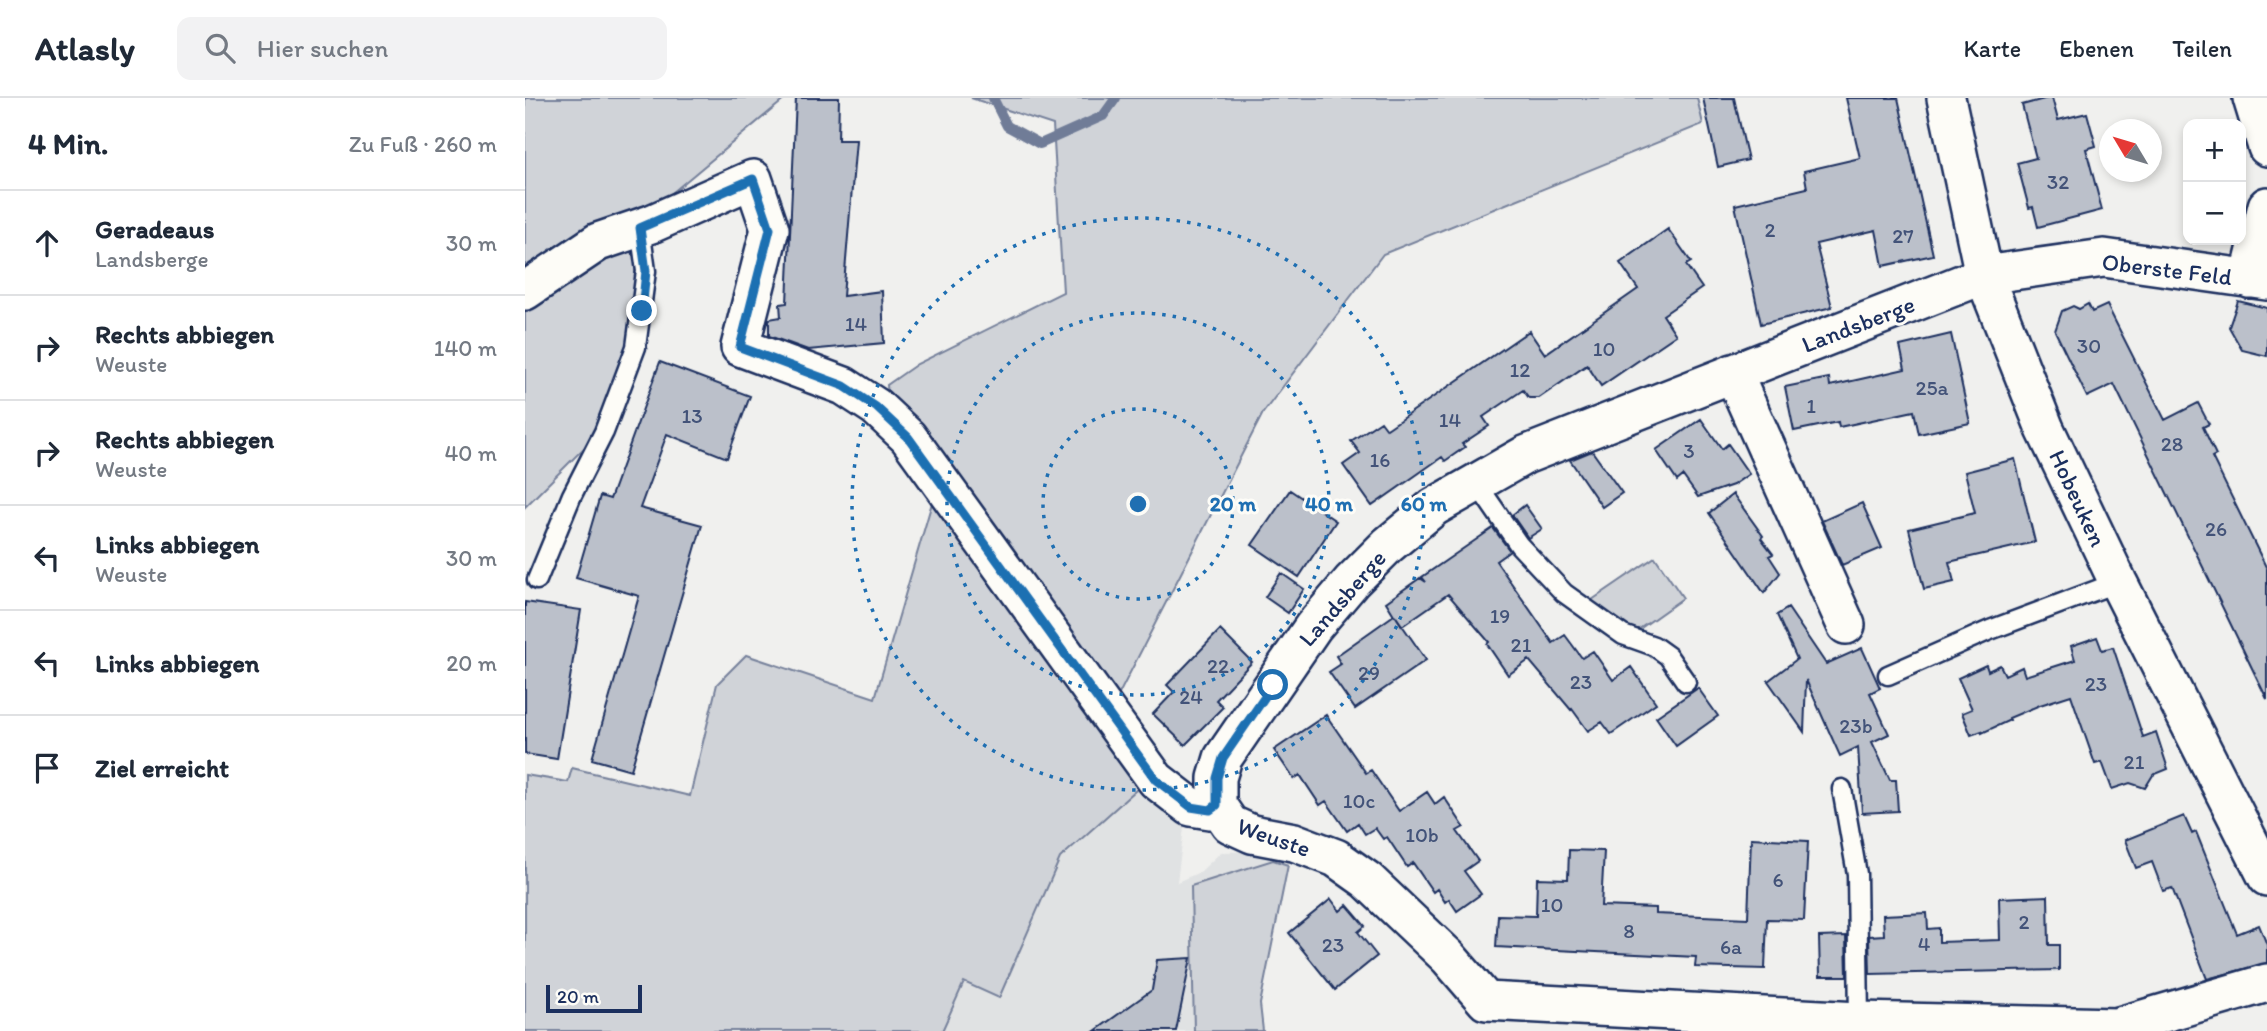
<!DOCTYPE html>
<html lang="de">
<meta charset="utf-8">
<style>
body{margin:0;font-family:Itim,sans-serif;background:#f2f2f3;color:#1f2937}
.controls{position:absolute;right:21px;top:21px;display:grid;overflow:hidden;border-radius:14px;box-shadow:0 4px 10px #0003}
.controls button{width:63px;height:63px;display:grid;place-items:center;padding:0;border:0;border-bottom:2px solid #e0e1e3;background:#fff;color:#1f2937;font:35px sans-serif}
.compass{position:absolute;left:1574px;top:21px;width:63px;height:63px;border-radius:50%;background:#fff;box-shadow:0 4px 10px #0003;rotate:308deg}
.scale{position:absolute;left:21px;bottom:18px;width:96px;box-sizing:border-box;padding-left:7px;border:4px solid #1b2f5e;border-top:0;font-size:19px;line-height:24px;white-space:nowrap;color:#1b2f5e;-webkit-text-stroke:5px #fdfcf7;paint-order:stroke}
.stop{position:absolute;width:21px;height:21px;margin:-16px;border:5px solid #1f6fb2;border-radius:50%;background:#fff}
.stop.end{background:#1f6fb2;border-color:#fff;box-shadow:0 2px 7px #0008}
.list{margin:0;padding:0;list-style:none}
h2{display:flex;justify-content:space-between;align-items:center;height:91px;margin:0;padding:0 28px;font-size:30px}
h2 small{font-size:23px;font-weight:400;color:#747a83}
.list li{display:grid;grid-template-columns:46px 1fr auto;gap:21px;align-items:center;box-sizing:border-box;height:105px;padding:0 28px;border-top:2px solid #e0e1e3}
.list b{display:block;font-size:26px;white-space:nowrap}
.list p{margin:0;font-size:23px;white-space:nowrap;color:#747a83}
.list em{font-size:23px;font-style:normal;color:#747a83}
.icon{flex:none;width:38px;height:38px;fill:none;stroke:currentColor;stroke-width:2;stroke-linecap:round;stroke-linejoin:round}
.map{position:relative;flex:none;width:1742px;height:933px;overflow:hidden}
header{display:flex;align-items:center;gap:42px;box-sizing:border-box;height:98px;padding:0 35px;background:#fff;border-bottom:2px solid #e0e1e3}
header strong{font-size:33px}
nav{display:flex;gap:38px;margin-inline-start:auto;font-size:24px}
.search{width:490px;height:63px;background:#f2f2f3;display:flex;align-items:center;gap:18px;box-sizing:border-box;padding:0 24px;border-radius:14px;color:#747a83;font-size:26px}
main{display:flex}
aside{flex:1;background:#fff}
.map>svg:first-child{display:block}
</style>
<header>
<strong>Atlasly</strong>
<div class="search"><svg class="icon" aria-label="search" viewBox="0 0 24 24"><circle cx="10" cy="10" r="6"/><path d="M15 15l6 6"/></svg>Hier suchen</div>
<nav><a>Karte</a><a>Ebenen</a><a>Teilen</a></nav>
</header>
<main>
<aside>
<h2>4 Min.<small>Zu Fuß · 260 m</small></h2>
<ul class="list">
<li><svg class="icon" aria-label="ahead" viewBox="0 0 24 24"><path d="M12 20V5M6 11l6-6 6 6"/></svg><div><b>Geradeaus</b><p>Landsberge</p></div><em>30 m</em></li>
<li><svg class="icon" aria-label="right" viewBox="0 0 24 24"><path d="M7 20v-9h11M14 6l5 5-5 5"/></svg><div><b>Rechts abbiegen</b><p>Weuste</p></div><em>140 m</em></li>
<li><svg class="icon" aria-label="right" viewBox="0 0 24 24"><path d="M7 20v-9h11M14 6l5 5-5 5"/></svg><div><b>Rechts abbiegen</b><p>Weuste</p></div><em>40 m</em></li>
<li><svg class="icon" aria-label="left" viewBox="0 0 24 24"><path d="M17 20v-9H6M10 6l-5 5 5 5"/></svg><div><b>Links abbiegen</b><p>Weuste</p></div><em>30 m</em></li>
<li><svg class="icon" aria-label="left" viewBox="0 0 24 24"><path d="M17 20v-9H6M10 6l-5 5 5 5"/></svg><div><b>Links abbiegen</b></div><em>20 m</em></li>
<li><svg class="icon" aria-label="arrive" viewBox="0 0 24 24"><path d="M6 21V4h12l-3 4 3 4H6"/></svg><div><b>Ziel erreicht</b></div></li>
</ul>
</aside>
<div class="map">
<svg width="1742" height="933" viewBox="0 0 1742 933">
<rect width="100%" height="100%" fill="#f0f0ee"/>
<filter id="ink" filterUnits="userSpaceOnUse"><feTurbulence type="fractalNoise" baseFrequency=".0143" numOctaves="2"/><feDisplacementMap in="SourceGraphic" scale="14" xChannelSelector="R" yChannelSelector="G"/><feConvolveMatrix kernelMatrix="1 2 1 2 8 2 1 2 1" color-interpolation-filters="sRGB"/></filter>
<g filter="url(#ink)">
<path fill="#e0e2e3" d="M621,683l40,31 -9,70 23,-10 21,-20 43,-1 9,9 -81,27 3,144h-253l22,-49 35,15 61,-139z"/>
<path fill="#d0d3d8" stroke="#76819b" stroke-width="2" d="M0,0h261l-138,115 -123,69z
M446,0h726l6,26 -320,130 -120,159 -149,291 -225,-297 -2,-22 30,-21 146,-72 -10,-167z
M111,145l-3,89 -41,108 -67,67v-209z
M411,391l210,292 -86,77 -61,140 -35,-16 -22,49h-417v-256l43,7 4,-14 118,28 27,-112 29,-29 129,43z
M1130,459l28,41 -48,34 -18,-7 -28,-23z
M748,762l15,5 -28,139 3,27h-69l-3,-145z"/>
<g fill="none" stroke-linecap="round" stroke-linejoin="round">
<path stroke="#6f7b97" stroke-width="10" d="M468,0l14,28 33,18 63,-28 13,-18"/>
</g>
<path fill="#bbc0ca" stroke="#1b2f5e" stroke-width="2" d="M271,0h43l-1,42h18l-13,156 39,-5 2,52 -76,7 -39,-14v-17l12,-2 -1,-13 7,-1z
M1178,0h31l14,62 -30,7z
M1321,0h52l35,157 -50,11 -7,-36 -60,14 16,63 -71,17 -26,-119 72,-17 -3,-17 56,-13z
M1523,0h4l6,22 29,-7 9,33 -10,3 16,61 -64,17 -5,-20 -4,1 -12,-45 19,-5 -14,-53z
M1143,131l23,33 -5,3 16,23 -39,27 13,20 -75,51 -14,-21 -48,33h-10l-6,-8 -40,27 6,9 -27,18 3,3 -20,14 -3,-4 -70,49 -29,-41 17,-12 -9,-12 30,-20 6,8 142,-98 16,23 93,-65 -18,-26z
M1713,203l29,7v48l-25,-6 -13,-23z
M1563,206l4,8 15,-7 58,115 33,-17 11,21 -6,3 13,28 -4,2 55,112v130l-153,-315 -27,13 -32,-66 7,-20 11,-5 6,3z
M1426,236l19,89 -51,11 -5,-23 -75,16 -1,-5 -44,9 -9,-44 44,-9 1,8 75,-17 -5,-23z
M135,264l90,34 -23,62 -60,-24 -27,74 62,17 -71,245 -39,-11 47,-163 -63,-18 24,-82 10,3z
M1176,321l21,30 6,-5 21,30 -16,11 -35,12 -15,-21 -6,5 -21,-31z
M1067,353l30,42 -20,14 -32,-47z
M1490,361l20,83 -86,20 5,20 -30,7 -15,-60 66,-16 -10,-41z
M765,392l46,31 -37,56 -47,-32z
M1208,396l30,42 -2,2 12,16 -4,2 11,17 -16,20 -55,-80z
M1337,405l20,45 -40,17 -20,-44z
M1000,407l17,24 -14,9 -16,-23z
M968,430l17,23 -14,10 57,82 12,-8 17,23 11,-7 20,29 18,-13 25,36 -45,31 -9,-12 -14,9 -16,-22 -1,1 -42,-50 -21,15 -21,-31 2,-2 -41,-48 -46,32 -7,-11 31,45 -71,49 -26,-37 12,-8 -5,-8 58,-41 -8,-13 34,-24 6,4 -4,-5z
M756,475l23,16 -16,24 -23,-16z
M0,504l56,8 -24,149 -32,-5z
M1263,510l38,56 36,-16 18,40 -10,5 19,41 -17,8 18,38h6l2,31 -36,2 -4,-66 -18,9 -34,-76 -2,52 -36,-51 29,-22 -20,-44z
M695,532l32,32 -36,38 7,7 -38,38 -32,-31 21,-22 -7,-7z
M1572,539l5,13 11,-3 30,90 13,-5 12,37 -15,6 -8,13 -15,-5 -18,6 -10,-27 -7,2 -24,-69 -31,10 -31,13 1,2 -28,13v-2l-11,4 -9,-22 10,-4 -14,-31 28,-13 2,6 12,-6 5,10 17,-8 3,9 50,-16 -4,-14z
M1173,590l20,28 -42,30 -20,-29z
M801,617l40,58 5,-3 28,41 28,-19 8,12 9,-7 20,30 -7,4 21,30 -14,10 17,23 -24,17 -8,-12 -4,3 -8,-13 -4,3 -20,-29 -6,4 -20,-30 -4,2 -8,-11 -10,6 -7,-11 -11,8 -21,-30 -6,4 -20,-30 -6,4 -20,-29z
M1659,718l8,18 4,-2 41,102 22,-9 8,20v18l-60,16 -35,-91 -9,3 -11,-29 -16,6 -11,-28z
M1226,740l57,3 -4,79 -37,-1 -2,50 -70,-2 1,-10 -200,-10 2,-32 38,1 1,-38 31,1 1,-29 35,1 -3,55 55,2v6l92,4z
M1523,798l1,49h10v25l-189,4 -1,-38 15,-1 -1,-20 44,-2 1,16 11,-1v14l61,-2 -1,-42z
M806,801l9,12 7,-6 18,21 -7,6 19,24 -42,34 -46,-57z
M1321,838l1,40h-27l-1,-39z
M666,860l-15,73h-81l57,-41 5,-30z"/>
<g fill="none" stroke-linecap="round" stroke-linejoin="round">
<defs>
<path id="service" d="M950,383l44,64 45,48 59,42 31,11 14,10 18,26
M12,482l35,-85 32,-63 32,-85 10,-76 -6,-43
M1363,577l102,-45 128,-48
M1317,691l15,85 2,147"/>
<path id="minor" d="M1421,0l38,177 61,154 73,153 149,295
M1727,0l15,49
M1724,181l18,-73
M0,193l73,-49 53,-18 102,-45 17,50 -30,118 104,39 32,21 32,30 248,343 35,27 19,3 7,-5
M1208,275l113,252
M692,707v-27l6,-20 90,-131 39,-46 36,-36 46,-38 91,-52 459,-180 120,-17 163,23
M692,707l13,19 22,10 42,8 42,16 31,22 81,77 38,44 373,20 257,6 151,-44"/>
</defs>
<use href="#service" stroke="#1b2f5e" stroke-width="23"/>
<use href="#minor" stroke="#1b2f5e" stroke-width="42"/>
<use href="#service" stroke="#fdfcf7" stroke-width="18"/>
<use href="#minor" stroke="#fdfcf7" stroke-width="37"/>
</g>
</g>
<g fill="none" stroke-linecap="round" stroke-linejoin="round" filter="url(#ink)">
<path stroke="#1f6fb2" stroke-width="9" d="M117,213l4,-40 -6,-43 113,-49 17,50 -30,118 104,39 32,21 32,30 248,343 35,27 19,3 7,-5v-27l6,-20 50,-73"/>
</g>
<g fill="none" stroke="#1f6fb2" stroke-width="3.5" stroke-dasharray="3.5 7">
<circle cx="613" cy="406" r="95"/>
<circle cx="613" cy="406" r="191"/>
<circle cx="613" cy="406" r="286"/>
</g>
<g text-anchor="middle" dominant-baseline="central" stroke-width="6" stroke-linejoin="round" paint-order="stroke">
<g font-size="21" fill="#435379">
<text x="1533" y="83">32</text>
<text x="1245" y="131">2</text>
<text x="1378" y="137">27</text>
<text x="331" y="225">14</text>
<text x="1564" y="247">30</text>
<text x="1079" y="250">10</text>
<text x="995" y="271">12</text>
<text x="1407" y="289">25a</text>
<text x="1286" y="307">1</text>
<text x="167" y="317">13</text>
<text x="925" y="321">14</text>
<text x="1647" y="345">28</text>
<text x="1164" y="352">3</text>
<text x="855" y="361">16</text>
<text x="1691" y="430">26</text>
<text x="975" y="517">19</text>
<text x="996" y="546">21</text>
<text x="693" y="567">22</text>
<text x="844" y="574">29</text>
<text x="1056" y="583">23</text>
<text x="1571" y="585">23</text>
<text x="666" y="598">24</text>
<text x="1331" y="627">23b</text>
<text x="1609" y="663">21</text>
<text x="834" y="702">10c</text>
<text x="897" y="736">10b</text>
<text x="1253" y="781">6</text>
<text x="1027" y="806">10</text>
<text x="1499" y="823">2</text>
<text x="1104" y="832">8</text>
<text x="1399" y="845">4</text>
<text x="808" y="846">23</text>
<text x="1206" y="848">6a</text>
</g>
<g font-size="24" fill="#1b2f5e" stroke="#fdfcf7">
<text transform="translate(1642 171) rotate(7)">Oberste Feld</text>
<text transform="translate(1333 226) rotate(-21)">Landsberge</text>
<text transform="translate(1553 400) rotate(65)">Hobeuken</text>
<text transform="translate(817 500) rotate(-49)">Landsberge</text>
<text transform="translate(749 739) rotate(19)">Weuste</text>
</g>
</g>
<circle cx="613" cy="406" r="10" fill="#1f6fb2" stroke="#fdfcf7" stroke-width="3.5"/>
<g font-size="21" text-anchor="middle" font-weight="bold" fill="#1f6fb2" stroke="#fdfcf7" stroke-width="6" stroke-linejoin="round" paint-order="stroke">
<text x="708" y="413">20 m</text>
<text x="804" y="413">40 m</text>
<text x="899" y="413">60 m</text>
</g>
</svg>
<div class="controls">
<button>+</button>
<button>−</button>
</div>
<svg class="compass" viewBox="-18 -18 36 36"><path d="M0-13l5 13h-10z" fill="#e53935"/><path d="M0 13l5-13h-10z" fill="#747a83"/></svg>
<div class="scale">20 m</div>
<div class="stop" style="left:748px;top:587px"></div>
<div class="stop end" style="left:117px;top:213px"></div>
</div>
</main>
